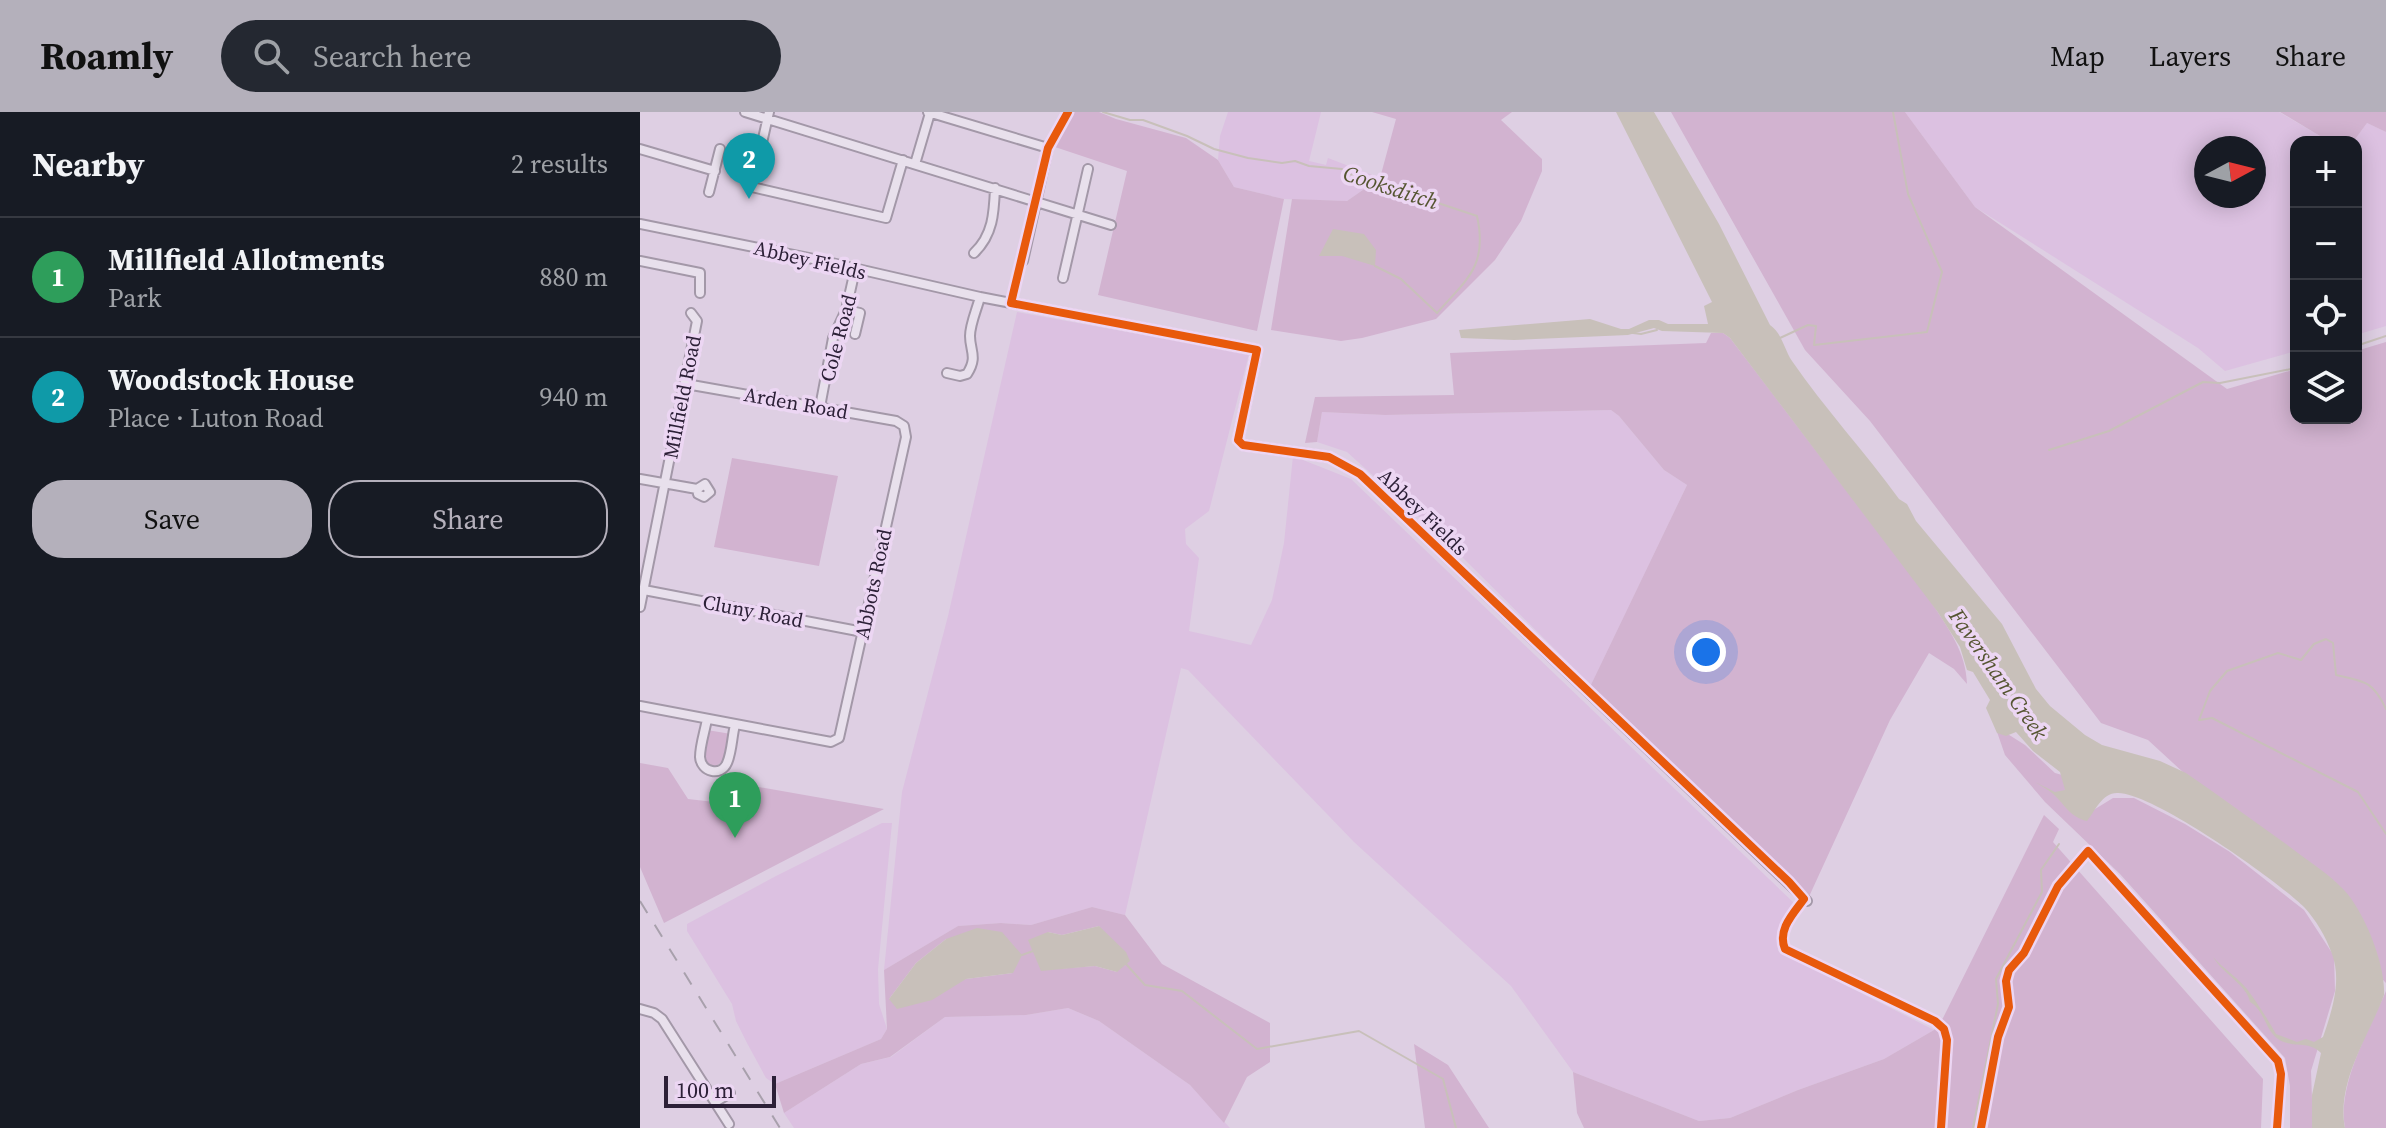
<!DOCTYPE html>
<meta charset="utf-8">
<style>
body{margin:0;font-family:"Source Serif 4",serif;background:#242831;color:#f1f3f6}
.controls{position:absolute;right:24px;top:24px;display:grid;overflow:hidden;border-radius:16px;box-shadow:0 4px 20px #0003}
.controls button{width:72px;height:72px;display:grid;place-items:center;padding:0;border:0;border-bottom:2px solid #363941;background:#171b24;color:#f1f3f6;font:40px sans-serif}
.compass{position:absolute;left:1554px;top:24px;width:72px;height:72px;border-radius:50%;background:#171b24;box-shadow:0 4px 20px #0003;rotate:83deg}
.scale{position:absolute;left:24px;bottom:20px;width:112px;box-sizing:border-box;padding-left:8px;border:4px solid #2c2037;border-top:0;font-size:22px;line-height:28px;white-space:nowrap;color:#2c2037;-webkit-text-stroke:6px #ecd6f3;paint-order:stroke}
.you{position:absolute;left:1066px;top:540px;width:28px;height:28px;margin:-20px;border:6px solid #fff;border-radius:50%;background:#1a73e8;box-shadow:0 0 0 12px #1a73e833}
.badge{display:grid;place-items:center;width:52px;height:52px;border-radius:50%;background:#b4b0bb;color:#fff;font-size:26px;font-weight:700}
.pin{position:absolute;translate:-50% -66px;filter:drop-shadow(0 2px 4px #0008)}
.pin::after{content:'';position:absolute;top:42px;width:28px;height:24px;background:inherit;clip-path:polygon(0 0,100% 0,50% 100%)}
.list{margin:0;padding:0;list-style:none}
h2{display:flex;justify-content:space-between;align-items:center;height:104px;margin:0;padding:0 32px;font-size:34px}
h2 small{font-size:26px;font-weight:400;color:#9ea1a6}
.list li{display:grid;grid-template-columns:52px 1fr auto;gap:24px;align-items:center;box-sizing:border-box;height:120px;padding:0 32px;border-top:2px solid #363941}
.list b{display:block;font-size:30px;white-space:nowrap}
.list p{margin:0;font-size:26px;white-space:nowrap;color:#9ea1a6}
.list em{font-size:26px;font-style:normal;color:#9ea1a6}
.actions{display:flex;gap:16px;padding:24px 32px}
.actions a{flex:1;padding:18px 0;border:2px solid #b4b0bb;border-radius:32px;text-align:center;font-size:28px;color:#b4b0bb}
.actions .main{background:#b4b0bb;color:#111}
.icon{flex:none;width:44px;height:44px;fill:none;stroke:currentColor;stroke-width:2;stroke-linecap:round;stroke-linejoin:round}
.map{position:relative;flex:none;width:1746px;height:1016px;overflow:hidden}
header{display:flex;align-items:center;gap:48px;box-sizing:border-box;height:112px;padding:0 40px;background:#b4b0bb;color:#111}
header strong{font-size:38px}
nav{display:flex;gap:44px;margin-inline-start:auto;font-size:28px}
.search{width:560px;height:72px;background:#242831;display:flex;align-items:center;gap:20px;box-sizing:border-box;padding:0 28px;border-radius:44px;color:#9ea1a6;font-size:30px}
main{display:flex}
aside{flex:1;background:#171b24}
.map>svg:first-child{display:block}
</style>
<header>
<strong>Roamly</strong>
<div class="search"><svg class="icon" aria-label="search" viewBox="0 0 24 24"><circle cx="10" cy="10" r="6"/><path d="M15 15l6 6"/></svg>Search here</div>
<nav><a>Map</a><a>Layers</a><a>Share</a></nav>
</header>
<main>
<aside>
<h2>Nearby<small>2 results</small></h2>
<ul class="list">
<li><span class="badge" style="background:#2e9e5b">1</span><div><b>Millfield Allotments</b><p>Park</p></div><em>880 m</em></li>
<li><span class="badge" style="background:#0f9aa8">2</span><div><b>Woodstock House</b><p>Place · Luton Road</p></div><em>940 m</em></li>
</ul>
<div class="actions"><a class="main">Save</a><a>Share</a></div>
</aside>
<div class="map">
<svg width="1746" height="1016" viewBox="0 0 1746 1016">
<rect width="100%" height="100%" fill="#decfe3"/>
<path fill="#dcc1e1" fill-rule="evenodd" d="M588,0h93l-12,49 17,4 2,-7 52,20 -33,23 -63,-2 -50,-12 -16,-27 2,-24z
M1265,0h374l51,30h-34v209l-71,20 -27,-23 -223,-141zM1566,36h48v48h-48z
M1727,11l19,9v194l-30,9v-193h-3z
M377,200l232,42 -40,157 -24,18 1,15 13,14 -10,73 62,14 21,-45 12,-57 9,-87 58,23 442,423v4l-16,29 1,16 156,79 -50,29 -86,31 -68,28 -31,3 -126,-49 -62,-86 -157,-144 -166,-172 -7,-2 -56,247 -33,-8 -61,18 -30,-2 -43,3 -74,44 18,-178 46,-176z
M971,298l8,6 45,54 23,15 -96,200 -142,-141 -102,-92 -30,-10 5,-30 63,3z
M242,711h10l-14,146 1,35 8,25 -6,10 -106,45 -9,-6 -19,-35 -11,-22 -4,-17 -45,-73v-7l89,-48z
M428,896l31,13 91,64 40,43h-436l-10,-15 77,-49 30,-7 54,-40 81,-2z"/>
<path fill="#d2b3d0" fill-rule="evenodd" d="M430,0h29l17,7 70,19 32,22 16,27 50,12 -27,132 -159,-36 29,-124 -75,-25z
M732,0h140l-11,8 41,39v12l-21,50 -26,39 -59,59 -74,19 -21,3 -70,-11 21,-131 55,2 33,-23 16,-59z
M1031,0h234l70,95 252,182 69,-20v49h60v-67l30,-9v641l-201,-209 -37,-34 -47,-17 -231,-302 -65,-71z
M1640,0h106v20l-19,-9 -14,19h-23z
M1071,221h12l7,5 202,265c17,27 34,49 35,81l-13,-15 -25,-16 -39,67 -83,181 -219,-210 99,-206 -23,-15 -45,-54 -8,-6 -226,5 -63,-3 -5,30 -12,1 10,-46 139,-2 -4,-42 256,-10z
M92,346l106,18 -19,90 -105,-19z
M1355,614l30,19 30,28 35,10 -3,31 26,-16h21l51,26 45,28 74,58 30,46 1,35 -24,80 2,57h-23v-42l-5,-28 -165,-184 -75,-72 -40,-47z
M67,618l24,4 -5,24 -11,9 -6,-1 -6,-7z
M0,651l28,5 20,31 35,4 30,-17 131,23 -220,114 -24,-56z
M1404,703l15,14 -6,13 210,237 -2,49h-677l-7,-15 -4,-41 126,49 31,-3 68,-28 86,-31 50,-29 9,-12z
M452,795l33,8 37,49 108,59v39l-23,15 -23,46 -34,-38 -91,-64 -31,-13 -42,7 -81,2 -55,40 -29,7 -77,49 -9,-29 106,-45 6,-10 -3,-59 74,-44 43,-3 30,2zM459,814l18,46 -22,-6 -54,4 7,-38 14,3zM306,827l67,34 -47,6 -77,20 27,-36z
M1746,879v137h-41c-8,-43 24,-98 41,-137z
M774,932l34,21 41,63h-64z"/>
<path fill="#c8c0ba" d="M976,0h38l65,112 51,101c12,8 14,24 22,36 33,48 73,91 107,138l8,5 9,17 86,103 34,65 14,17 35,29 17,10 58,16 26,12c34,23 66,47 100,71 19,15 41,28 58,46 20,21 42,75 40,105 -15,41 -48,87 -39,133h-33v-33l9,-42c-12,-13 -28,-4 -43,-14 -13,-9 -13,-28 -28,-37 -3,-17 -27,-28 -37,-45 10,11 27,23 34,32 11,15 20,29 29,45l21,8 9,-3 8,3 9,-5c9,-26 19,-56 9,-83 -6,-17 -16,-34 -28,-47 -26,-26 -153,-116 -187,-114 -15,0 -22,18 -30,28 -18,-4 -23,-18 -35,-28 -5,-4 -12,-8 -17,-11l20,10 10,-2 -5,-18 -27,-21 -17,-19 -10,4 -9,-3 -11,-25 4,-8 -17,-28 -6,-2 -7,-23 -23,-36 -207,-273 -7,-5 -61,-2 -8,-3 -26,7 -114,5 -53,-2 -2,-8 131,-11 31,10h8l20,-9h10l9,4h40l-4,-18 8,-4z
M693,117l31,5 12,16 -1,16 -33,-10h-23z
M459,814l27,26 4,9 -13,11 -22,-6 -54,5 -13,-31 20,-8 14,3z
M337,816l25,4 20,23 -9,18 -47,6 -34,21 -35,9 -8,-10 27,-36 30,-24z"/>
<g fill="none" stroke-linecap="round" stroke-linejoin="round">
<path stroke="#c8c0ba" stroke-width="2" d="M463,0l27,8h13l44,16 27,13 34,9 34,5 13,-2 14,5 33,3 13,8 16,1 19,9 87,29c11,50 -10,63 -40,97l-36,-34 -26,-13
M993,221l8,1 16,-4
M1140,226l28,-13 8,1 -2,19 113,-13 15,-60 -34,-78 -15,-82
M1716,234l30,-10
M1409,338l60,-19 94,-49 17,1 76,-15
M1559,608l11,-29 17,-20 51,-18 23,7 13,-16 12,-5 7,4 3,32c28,6 37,6 50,34
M1560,608l12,-2 146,74 28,42
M382,843l11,-4
M486,852l19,21 37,6 75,58 102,-18 84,48 13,49
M1333,1016l25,-124 -2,-25 46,-87 -1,-22 18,-26"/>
<defs>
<path id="minor" d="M105,0l366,113
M129,0l-17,75 134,31 17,-58
M288,0l120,36 -25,113
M0,37l75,22
M275,52l15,-51
M69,80l11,-43
M0,112l183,37 157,36 277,53 -19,90 5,5 86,12 31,17 447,427
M334,141c19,-18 20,-40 21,-65
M0,149l60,12v20
M423,166l25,-109
M206,198l14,3 -5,21
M307,261l13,3 7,-2c11,-17 3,-23 3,-38 0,-12 7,-27 10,-39
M180,295l13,-69 13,-28 9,-40
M0,367l57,10 1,5 6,3 6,-5 -5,-8 -8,5
M4,478l219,42
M0,495l57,-286 -6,-8
M0,594l191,36 8,-4 67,-301 -2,-11 -8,-5 -210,-37
M67,607c-2,12 -7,26 -7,38 1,15 21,20 27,6 5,-11 5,-27 8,-38
M0,897l14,4 8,6 67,105
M75,990l15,-9"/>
</defs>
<use href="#minor" stroke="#a398a8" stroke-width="12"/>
<use href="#minor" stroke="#e8e0ec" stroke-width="8"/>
<path stroke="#a8a0ac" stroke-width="2" stroke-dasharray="14 14" stroke-linecap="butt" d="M0,789l140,227"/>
<defs>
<path id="cycleway" d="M428,0l-20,36 -37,155 246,47 -19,90 5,5 86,12 31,17 429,408 15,17c-11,15 -27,31 -19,50l150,72 9,8 3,11 -6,88
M1341,1016l17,-91 11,-30 -3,-26 3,-11 15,-17 34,-67 30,-35 190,210 3,13 -4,54"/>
</defs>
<use href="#cycleway" stroke="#ecd6f3" stroke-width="13"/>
<use href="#cycleway" stroke="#e8590c" stroke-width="8"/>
</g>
<g text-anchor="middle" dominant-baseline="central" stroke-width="7" stroke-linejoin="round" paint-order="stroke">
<g font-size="20" fill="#2c2037" stroke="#ecd6f3">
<text transform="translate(170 148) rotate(13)">Abbey Fields</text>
<text transform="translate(198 226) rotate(-75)">Cole Road</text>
<text transform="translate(42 285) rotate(-79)">Millfield Road</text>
<text transform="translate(156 291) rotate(10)">Arden Road</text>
<text transform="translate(783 400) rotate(44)">Abbey Fields</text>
<text transform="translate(233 472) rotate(-78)">Abbots Road</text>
<text transform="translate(113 499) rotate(11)">Cluny Road</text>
</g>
<g font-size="22" font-style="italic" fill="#555531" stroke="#ecd6f3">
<text transform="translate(751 75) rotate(18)">Cooksditch</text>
<text transform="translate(1359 562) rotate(55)">Faversham Creek</text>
</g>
</g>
</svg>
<div class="controls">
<button>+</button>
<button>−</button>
<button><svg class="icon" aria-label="locate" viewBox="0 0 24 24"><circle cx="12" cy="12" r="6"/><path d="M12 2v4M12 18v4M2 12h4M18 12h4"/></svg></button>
<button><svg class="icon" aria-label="layers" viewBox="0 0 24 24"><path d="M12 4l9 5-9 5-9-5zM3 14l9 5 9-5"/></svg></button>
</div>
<svg class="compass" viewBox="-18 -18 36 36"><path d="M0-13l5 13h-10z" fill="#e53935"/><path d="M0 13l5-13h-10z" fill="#9ea1a6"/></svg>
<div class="scale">100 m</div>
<div class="you"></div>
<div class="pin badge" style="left:95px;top:726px;background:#2e9e5b">1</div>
<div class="pin badge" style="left:109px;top:87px;background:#0f9aa8">2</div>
</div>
</main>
